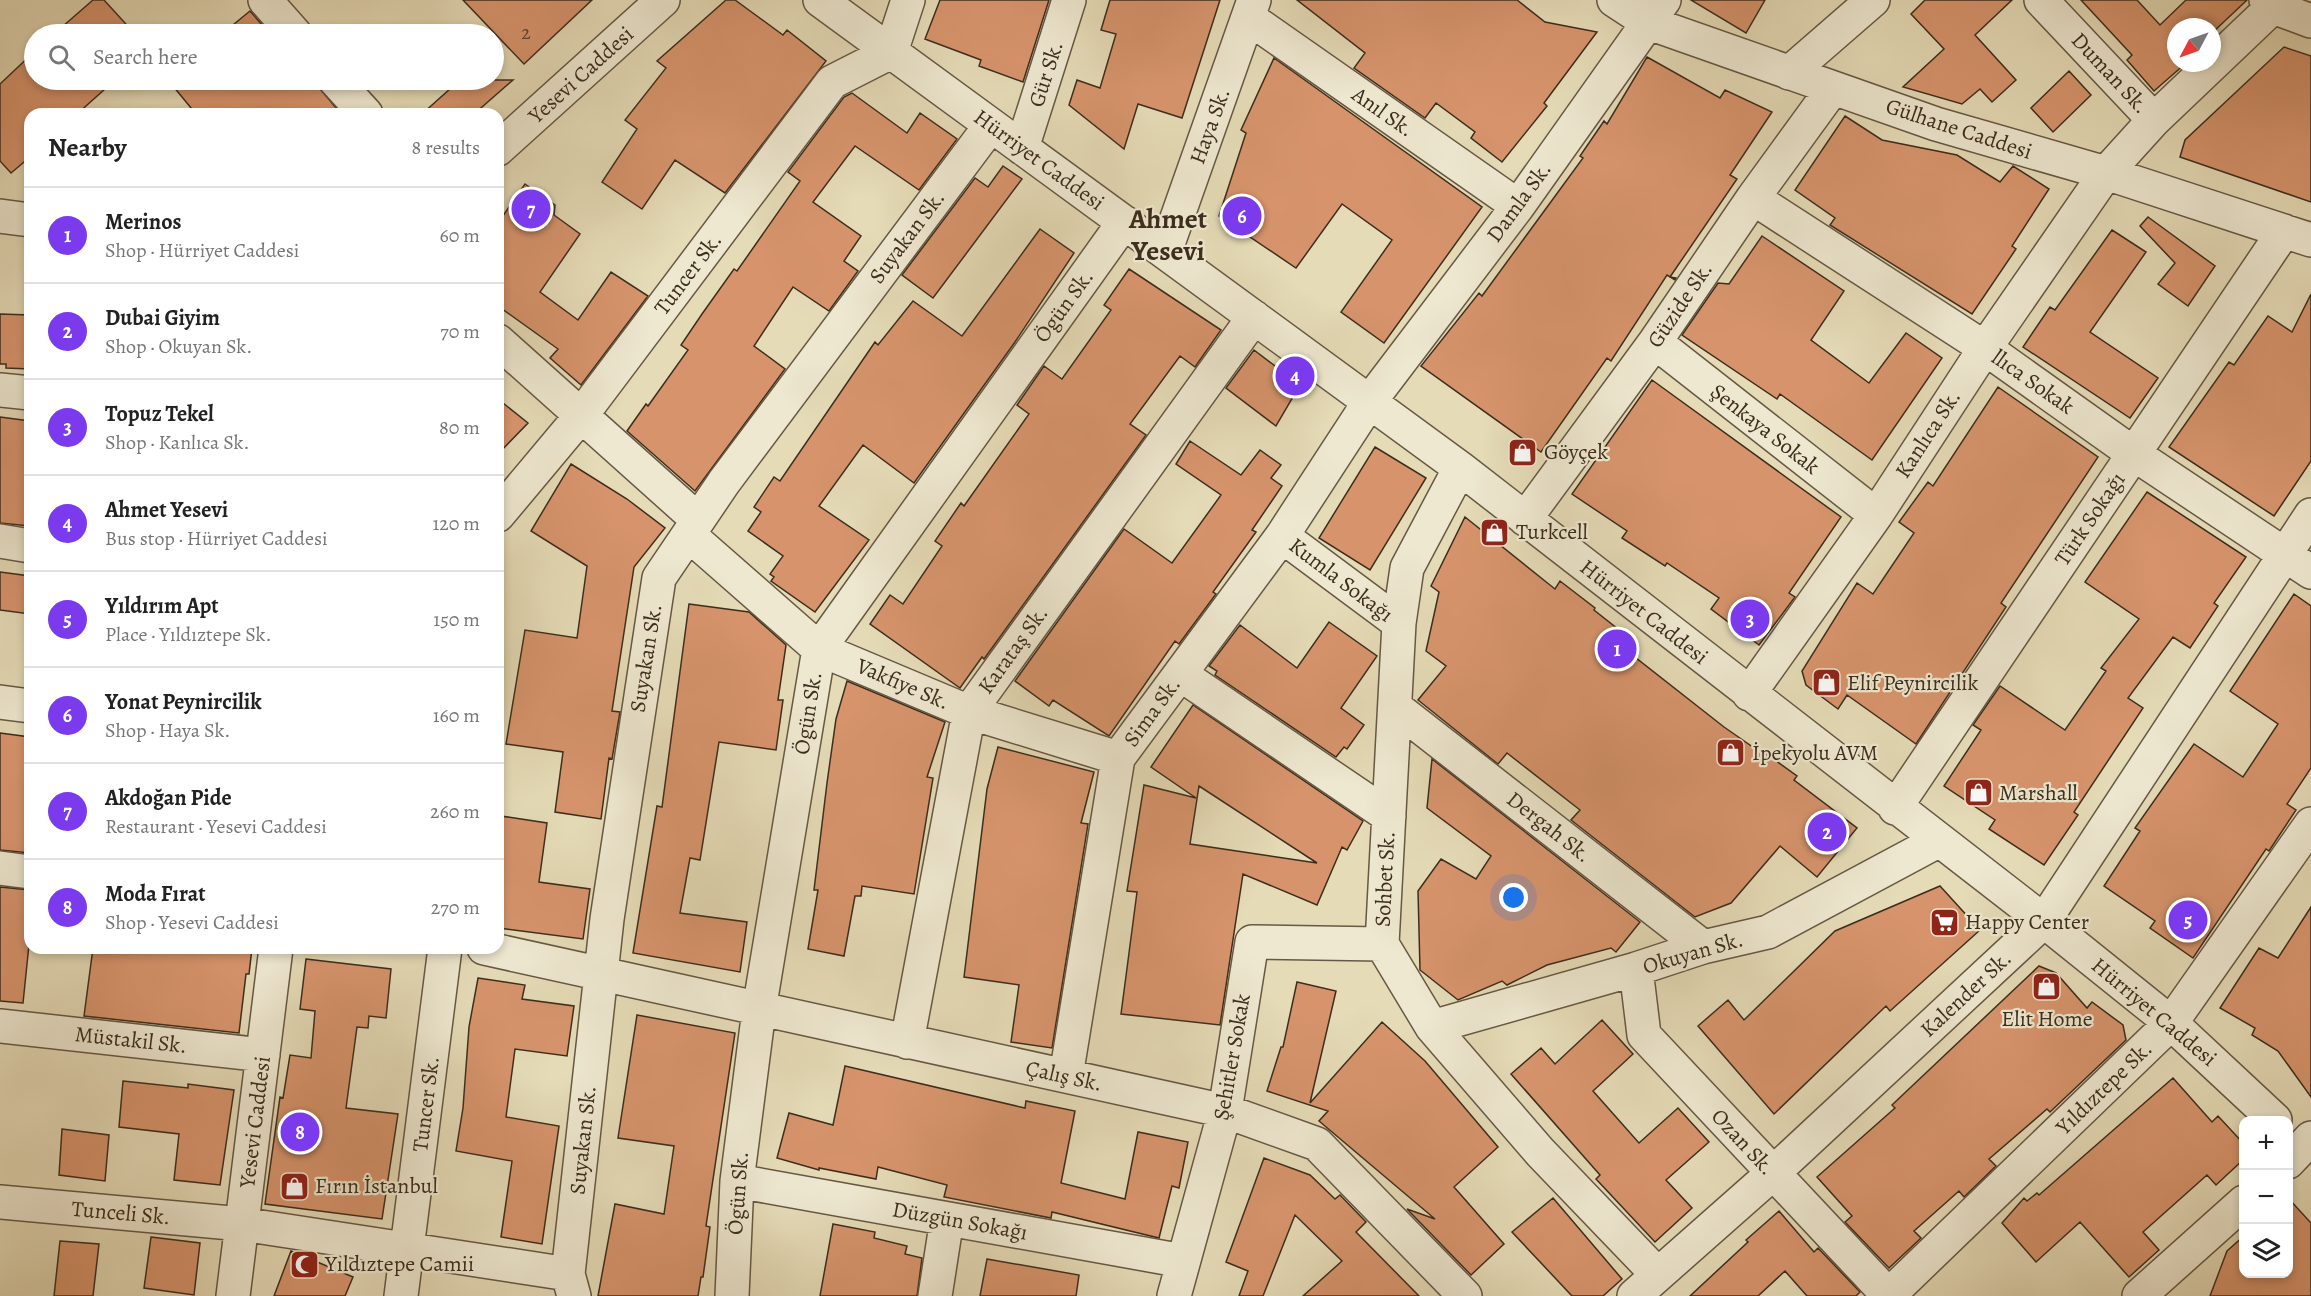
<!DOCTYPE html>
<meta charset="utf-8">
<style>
body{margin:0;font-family:Alegreya,serif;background:#f2f2f2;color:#222}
.controls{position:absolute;right:18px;bottom:18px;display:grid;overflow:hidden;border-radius:12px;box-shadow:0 3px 9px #0003}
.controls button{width:54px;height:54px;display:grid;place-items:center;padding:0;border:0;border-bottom:2px solid #e0e0e0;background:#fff;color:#222;font:30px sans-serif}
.compass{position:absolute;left:2167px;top:18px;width:54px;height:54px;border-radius:50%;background:#fff;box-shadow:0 3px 9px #0003;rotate:229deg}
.you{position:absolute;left:1514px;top:898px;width:21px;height:21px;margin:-15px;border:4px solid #fff;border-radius:50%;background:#1a73e8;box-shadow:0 0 0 9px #1a73e833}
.badge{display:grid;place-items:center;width:39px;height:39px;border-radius:50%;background:#7c3aed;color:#fff;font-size:20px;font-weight:700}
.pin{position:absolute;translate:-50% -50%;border:3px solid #fff;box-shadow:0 2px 6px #0006}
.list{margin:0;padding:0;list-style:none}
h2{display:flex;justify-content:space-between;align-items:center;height:78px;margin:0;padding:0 24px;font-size:26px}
h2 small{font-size:20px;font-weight:400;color:#767676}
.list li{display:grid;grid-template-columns:39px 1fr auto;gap:18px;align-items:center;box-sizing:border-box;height:96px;padding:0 24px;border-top:2px solid #e0e0e0}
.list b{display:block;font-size:22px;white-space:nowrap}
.list p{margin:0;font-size:20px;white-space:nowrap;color:#767676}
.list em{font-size:20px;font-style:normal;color:#767676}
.icon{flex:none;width:33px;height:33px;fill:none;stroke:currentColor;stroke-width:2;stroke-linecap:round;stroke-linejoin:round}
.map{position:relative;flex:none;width:2311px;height:1296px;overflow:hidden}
.search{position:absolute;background:#fff;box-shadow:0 3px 9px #0003;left:24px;top:24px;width:480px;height:66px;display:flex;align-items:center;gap:15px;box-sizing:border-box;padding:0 21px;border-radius:33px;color:#767676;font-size:22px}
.panel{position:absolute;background:#fff;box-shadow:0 3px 9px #0003;left:24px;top:108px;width:480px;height:846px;border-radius:18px}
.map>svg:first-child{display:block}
</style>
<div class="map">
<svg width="2311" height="1296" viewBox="0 0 2311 1296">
<rect width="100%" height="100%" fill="#e5dbb7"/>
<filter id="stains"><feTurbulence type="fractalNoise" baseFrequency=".00333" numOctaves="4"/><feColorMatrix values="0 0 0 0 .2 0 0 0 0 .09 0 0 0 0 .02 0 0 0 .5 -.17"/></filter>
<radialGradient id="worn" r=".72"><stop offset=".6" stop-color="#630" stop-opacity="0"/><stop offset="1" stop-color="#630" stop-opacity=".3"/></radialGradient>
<path fill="#d7946c" stroke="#3c2d1d" stroke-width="1.5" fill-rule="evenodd" d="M93,0h11l31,34h-81z
M463,0h129l-68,64z
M726,0h9l48,35 4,-5 39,31 -101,132 -50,-33 -33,49 -40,-27 35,-53 -12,-9 41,-52 -9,-7z
M940,0h109l-26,82 -44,-16 2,-6 -56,-21z
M1110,0h110l-38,118 -44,-14 -14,45 -55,-44 8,-25 23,8 16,-54 -15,-4z
M1297,0h220l28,22 52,10 -53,71 3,3 -45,56 -31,-24 4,-6 -39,-29 -11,15 -71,-50 11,-15z
M1691,0h74l-19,33z
M1925,0h87l-37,35 41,45 -24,22 -12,-13 -18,15 -59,-17 41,-38 -33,-35z
M2081,0h56l23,25 26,-25h61l-35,33v-6h-36v36h10l-32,28 -27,-31 5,-5z
M250,11l20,23h-48z
M2284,47l27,9v146l-131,-45 5,-17z
M34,52v28h81l-38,34h-47v43l-19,16 -11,-12v-77z
M1647,57l73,41 5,-8 47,22 -42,63 7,4 -67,98 6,1 -1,2 -8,-5 -56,86 -4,-3 -66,94 -120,-86 58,-73 3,3 101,-138 -3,-2 24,-35 3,3z
M1274,58l208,149 -98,136 -43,-31 51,-72 -50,-36 -46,64 -77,-52 27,-83 -5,-3z
M2069,71l22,24 -38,37 -22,-24z
M168,80h145l28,34h-145z
M460,80h53l-39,34h-52z
M852,93l55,40 13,-20 37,26 -38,51 -64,-44 -42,56 48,34 -17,25 14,10 -29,40 -36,-24 -39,59 31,23 -90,122 -68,-60 19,-27 2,2 40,-56 -7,-5 21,-31 32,-45 3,2 63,-90 -12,-9 56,-75z
M1845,116l37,24 75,15 43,27 13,-16 36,23 -37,57 4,3 -44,65 -142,-89 5,-7 -40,-28z
M1003,166l19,13 -89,119 -31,-23 73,-97 13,9z
M525,184l30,21 -1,10 26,19 -40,58 38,28 33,-48 37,24 -67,89 -31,-27 8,-9 -60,-43v-83z
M2148,217l67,49 -27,40 -30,-22 17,-21 -35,-37z
M1040,229l34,24 -59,89 -101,141 -51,-38 -44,61 50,34 -54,72 -44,-31 3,-4 -4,-3 13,-18 -35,-25 13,-19 -7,-5 20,-30 6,4 95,-139 3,3 35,-44 49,35z
M2112,230l34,22 -56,80 68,46 -28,40 -107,-71 27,-40 5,3z
M1762,236l82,55 -33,49 58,43 37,-50 36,25 -70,102 -92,-66 -3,5 -95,-64 36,-52 11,1z
M1129,269l92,61 -26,37 -15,-11 -50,68 16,11 -162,224 -2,-2 -22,31 -90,-64 20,-29 13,9 39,-58 -7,-5 26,-38 3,3 65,-92 -12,-9 27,-39 18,13 49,-69 -7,-5z
M2311,294v167l-37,55 -105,-69 60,-85 5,3 34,-49 24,16z
M0,314l30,1v54l-24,-1v-4h-6z
M1254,350l46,35 -24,41 -50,-38z
M1652,380l189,137 -52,76 6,4 -36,48 -48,-36 8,-11 -52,-35 -2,3 -43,-28 5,-7 -55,-37z
M1998,387l100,70 -97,146 5,4 -90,137 -69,-49 -9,14 -32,-24 -4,-14 55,-88 16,11 41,-61 -15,-11 29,-40 5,4z
M498,399l30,24 -30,31z
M0,417l30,4v105l-30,-3z
M1190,441l51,34 19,-25 21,15 -10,13 11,8 -30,44 4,2 -43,60 3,2 -37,50 -4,-3 -66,95 -56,-36 -4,6 -34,-25 109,-152 48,34 49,-68 -45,-31z
M1375,447l51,31 -56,92 -51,-32z
M571,464l56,35 38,29 -31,39 -22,144 8,1 -8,47 -3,-1 -8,61 -46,-7 8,-60 -57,-8 19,-114 52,8 10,-72 -56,-35z
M2147,492l99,65 -32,46 4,3 -28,42 -17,-11 -45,61 15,10 -69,104 4,3 -34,50 -55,-36 6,-9 -51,-34 37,-56 -8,-5 27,-39 65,44 41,-59 -5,-3 38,-49 -54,-37z
M1465,517l90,72 5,-8 35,27 -1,2 39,31 -7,9 98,77 36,25 1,-2 36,26 -3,4 63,48 -40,49 -37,-31 -49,57 -36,14 -124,-97 9,-10 -73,-57 -9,11 -80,-64 28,-34 -20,-15 13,-59 -8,-6z
M0,572l30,4v38l-30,-4z
M2294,594l17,12v162l-24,36 9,6 -27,41 -3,-2 -73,109 -43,-30 5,-7 -51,-35 36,-55 -5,-3 59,-84 49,33 35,-53 -48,-33z
M689,604l60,8 37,33 -8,55h5l-7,50 -57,-8 -19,118 -10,-2 -10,55 67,9 -7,50 -107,-19 24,-147 5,1z
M1329,622l48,34 -36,52 23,17 -17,24 -3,-2 -8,10 -121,-82 2,-4 -8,-5 31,-41 57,43z
M847,681l98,41 -18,55 6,1 -19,116 -52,-8 -1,10h-6l-11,60 -36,-7 10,-59h-4l13,-107 9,-64z
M1193,705l170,116 -16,29 -5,-3 -25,58 -74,-31 -23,151 -99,-11 16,-122 -10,-1 17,-106 52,13 -45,-31zM1199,786l118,77 -127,-19z
M0,733l30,4v116l-30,-3z
M998,747l96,25 -13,51 7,1 -36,224 -41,-6 8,-57 -55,-8 23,-188z
M1432,759l208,163 -24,30 -5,-4 -64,17 -40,20 -5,-4 -44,19 -38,-30 -2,-79 23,-32 35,20 15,-23 -64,-48z
M501,816l46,7 -8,59 51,7 -7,50 -85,-11v-91z
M1940,886l40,44 -90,81 -4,-5 -112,108 -76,-88 30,-26 16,20 91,-89z
M0,887l30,3v45l-7,68 -23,-2z
M2311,907v190l-33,-46 -26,-16 3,-7 -35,-20 39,-60 19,10z
M93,948h159l-3,26h-3l-7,59 -155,-17z
M306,959l85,10 -5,49 -17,-2 -1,12 -11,-1 -11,81 52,6 -16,105 -117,-15 15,-107 3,1 7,-43 21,3 4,-47 -15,-2z
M2039,966l17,7 31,35 5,-6 31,23 3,15 -76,72 -3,-3 -58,50 7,7 -32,31 -5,-6 -45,40 7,7 -32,30 -44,-46 7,-6 -35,-39 78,-69 -3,-3z
M478,978l47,7 -3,14 52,7 -7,50 -52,-7 -9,68 53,9 -17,118 -41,-7 11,-76 -56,-10 7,-43 6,-81z
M1297,982l39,9 -26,112 72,-81 43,39 73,86 -44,40 50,57 -33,31 -64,-66 28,10 -116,-98 9,-10 -61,-20 14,-44h2z
M637,1015l98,18 -29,193 4,1 -7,50h-2l-3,19h-100l17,-92 49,10 10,-68 -56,-8z
M1602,1020l31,34 -40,37 46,52 39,-35 31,34 -43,38 26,28 -37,34 -59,-63 4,-4 -89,-101 30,-26 14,16z
M845,1066l180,42 1,-7 49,10 -14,72 64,16 13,-67 50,10 -9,46 -7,-2 -13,52 -107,-26 -1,6 -107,-21 3,-12 -69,-18 -2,12 -57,-11v2l-42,-12 12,-45 44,12z
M2173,1078l39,44 6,-6 26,28v15l-28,26 -9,-10 -64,57 16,18 -30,27 -49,-55 -44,40 -34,-39 22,-25 3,3 10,-8 2,2z
M123,1081l65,7v-4l46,6 -14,95 -46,-5 5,-46 -60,-7z
M62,1129l47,6 -4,46 -46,-6z
M1264,1158l46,17 25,24 5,-4 26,27 -10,10 63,64h-116l39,-35 -47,-46 -32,81h-24l9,-25 -22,-9z
M1553,1198l69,81 -19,17h-31l-60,-64z
M2289,1199l22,24v73h-101l17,-45 17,-15v38h45z
M1779,1211l35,41 4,-4 42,44 -4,4h-49l-22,-25 -27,25h-68l58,-54 -2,-2z
M833,1224l42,8 -1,6 33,8 -2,8 17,4 -5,38h-97z
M151,1237l49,6 -6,52 -50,-7z
M60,1241l39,3 -6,52h-39z
M291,1251l62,26 -8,19h-71z
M987,1259l92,16 -3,21h-96z"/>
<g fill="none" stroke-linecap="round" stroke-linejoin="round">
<defs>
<path id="minor" d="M265,0l30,34
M820,0l640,468 584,453 127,102 104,97
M1614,0l35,23 287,101 170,49 205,67
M2041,0l113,120
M2266,0l7,7 38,14
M1249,18l269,188
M1789,73l84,-73
M335,80l31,34
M1022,148l47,-148
M498,149l165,-149
M1753,198l232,150 149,106 177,118
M0,216l30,4
M1165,252l89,-252
M498,341l200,179
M1655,342l221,173
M0,390l30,3
M1460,468l-53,100 -8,55 -17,321 50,83 108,125 117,122
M498,515l82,-98 252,-335 59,-30 17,-52
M1525,519l130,-177 98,-144 80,-110
M689,535l130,114 150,63 149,46
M1282,536l117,87
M0,541l30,5
M1180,674l209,142
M1749,694l127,-179 109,-167 121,-175 48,-53 126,-120
M0,702l30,4
M1395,707l308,240
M1895,808l389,-577
M0,868l30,4
M484,948l741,163 92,33 148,152
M1636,969l8,66 245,261
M0,1026l263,29
M1432,1027l204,-58 67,-22 65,-15 170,-91
M907,1042l62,-330 285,-395
M1066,1076l52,-318 164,-222 88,-135 148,-195 146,-206
M2288,1162l23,-24
M737,1181l446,80
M0,1202l242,22 326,50
M233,1296l43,-348
M401,1296l44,-348
M574,1296l-6,-22 39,-355 52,-341 65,-96 267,-357
M732,1296l5,-115 22,-171 60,-361 305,-427
M935,1296l12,-77
M1174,1296l51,-185 27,-169 130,2
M1634,1296l138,-122 272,-253 267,-406
M1888,1296l283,-273 140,-199
M2139,1296l105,-94"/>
</defs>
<use href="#minor" stroke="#665844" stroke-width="36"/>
<use href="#minor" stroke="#eee8d0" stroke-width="33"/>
</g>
<defs>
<symbol id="shop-square" viewBox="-11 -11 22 22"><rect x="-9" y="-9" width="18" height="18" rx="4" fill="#8f2418" stroke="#eee8d0"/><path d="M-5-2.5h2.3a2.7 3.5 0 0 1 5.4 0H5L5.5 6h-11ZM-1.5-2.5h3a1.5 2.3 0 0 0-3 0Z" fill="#fff"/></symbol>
<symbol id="supermarket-square" viewBox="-11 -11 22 22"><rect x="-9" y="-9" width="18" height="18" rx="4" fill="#8f2418" stroke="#eee8d0"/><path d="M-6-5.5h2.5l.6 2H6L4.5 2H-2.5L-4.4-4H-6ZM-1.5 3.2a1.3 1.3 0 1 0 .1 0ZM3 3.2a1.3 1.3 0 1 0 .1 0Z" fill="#fff"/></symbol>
<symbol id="mosque-square" viewBox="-11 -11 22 22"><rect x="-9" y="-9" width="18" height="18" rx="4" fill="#8f2418" stroke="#eee8d0"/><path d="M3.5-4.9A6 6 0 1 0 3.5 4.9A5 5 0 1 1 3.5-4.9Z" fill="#fff"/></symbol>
</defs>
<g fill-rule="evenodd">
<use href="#shop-square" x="1506" y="436" width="33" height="33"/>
<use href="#shop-square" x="1478" y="516" width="33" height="33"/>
<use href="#shop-square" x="1810" y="666" width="33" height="33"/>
<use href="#shop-square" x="1714" y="736" width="33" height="33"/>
<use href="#shop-square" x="1962" y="776" width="33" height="33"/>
<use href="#supermarket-square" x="1928" y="906" width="33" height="33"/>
<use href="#shop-square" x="2030" y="970" width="33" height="33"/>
<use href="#shop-square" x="278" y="1170" width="33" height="33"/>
<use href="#mosque-square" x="288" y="1248" width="33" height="33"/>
</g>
<g text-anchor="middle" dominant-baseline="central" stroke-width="4.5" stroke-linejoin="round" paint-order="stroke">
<g font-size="20" fill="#634731">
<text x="526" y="32">2</text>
</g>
<g font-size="22" fill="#3c2d1d" stroke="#eee8d0">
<text transform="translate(2110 73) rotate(47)">Duman Sk.</text>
<text transform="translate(1046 74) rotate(-72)">Gür Sk.</text>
<text transform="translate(581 75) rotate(-42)">Yesevi Caddesi</text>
<text transform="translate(1383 112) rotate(35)">Anıl Sk.</text>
<text transform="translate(1210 126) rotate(-70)">Haya Sk.</text>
<text transform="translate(1959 129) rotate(18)">Gülhane Caddesi</text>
<text transform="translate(1039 160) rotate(36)">Hürriyet Caddesi</text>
<text transform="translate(1519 202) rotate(-54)">Damla Sk.</text>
<text transform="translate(907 237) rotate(-53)">Suyakan Sk.</text>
<text transform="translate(688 274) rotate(-53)">Tuncer Sk.</text>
<text transform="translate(1680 305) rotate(-56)">Güzide Sk.</text>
<text transform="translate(1064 306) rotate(-54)">Ögün Sk.</text>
<text transform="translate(2033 382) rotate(35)">llıca Sokak</text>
<text transform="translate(1765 429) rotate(38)">Şenkaya Sokak</text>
<text transform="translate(1928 434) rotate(-57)">Kanlıca Sk.</text>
<text transform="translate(2090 519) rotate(-56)">Türk Sokağı</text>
<text transform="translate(1341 580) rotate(37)">Kumla Sokağı</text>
<text transform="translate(1644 612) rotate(38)">Hürriyet Caddesi</text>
<text transform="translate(1013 650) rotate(-54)">Karataş Sk.</text>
<text transform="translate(646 658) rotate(-81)">Suyakan Sk.</text>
<text transform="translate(903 684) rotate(23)">Vakfiye Sk.</text>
<text transform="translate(1152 712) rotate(-54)">Sima Sk.</text>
<text transform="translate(808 713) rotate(-81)">Ögün Sk.</text>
<text transform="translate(1549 827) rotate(38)">Dergah Sk.</text>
<text transform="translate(1385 879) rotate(-87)">Sohbet Sk.</text>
<text transform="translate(1693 953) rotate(-16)">Okuyan Sk.</text>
<text transform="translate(1966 994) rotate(-43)">Kalender Sk.</text>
<text transform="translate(2154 1012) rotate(40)">Hürriyet Caddesi</text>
<text transform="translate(131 1040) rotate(6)">Müstakil Sk.</text>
<text transform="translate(1232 1057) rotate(-80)">Şehitler Sokak</text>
<text transform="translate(1064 1076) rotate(12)">Çalış Sk.</text>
<text transform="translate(2104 1088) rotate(-44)">Yıldıztepe Sk.</text>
<text transform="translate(426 1104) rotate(-83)">Tuncer Sk.</text>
<text transform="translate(255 1122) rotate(-83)">Yesevi Caddesi</text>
<text transform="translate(583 1140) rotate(-84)">Suyakan Sk.</text>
<text transform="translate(1743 1142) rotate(47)">Ozan Sk.</text>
<text transform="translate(738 1193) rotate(-86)">Ögün Sk.</text>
<text transform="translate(121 1213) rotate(5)">Tunceli Sk.</text>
<text transform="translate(960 1221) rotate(10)">Düzgün Sokağı</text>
</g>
<g font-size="22" fill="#3c2d1d" stroke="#eee8d0" text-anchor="start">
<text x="1544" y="452">Göyçek</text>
<text x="1516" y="532">Turkcell</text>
<text x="1847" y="683">Elif Peynircilik</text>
<text x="1752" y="753">İpekyolu AVM</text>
<text x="1999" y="793">Marshall</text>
<text x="1965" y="922">Happy Center</text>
<text x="2047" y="1019" text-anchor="middle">Elit Home</text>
<text x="315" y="1186">Fırın İstanbul</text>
<text x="325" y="1264">Yıldıztepe Camii</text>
</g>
<g font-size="28" font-weight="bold" fill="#3c2d1d" stroke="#eee8d0">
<text x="1168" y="219">Ahmet<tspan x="1168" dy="32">Yesevi</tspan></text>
</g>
</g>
<rect width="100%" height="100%" filter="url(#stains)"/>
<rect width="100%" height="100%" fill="url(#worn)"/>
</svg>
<div class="controls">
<button>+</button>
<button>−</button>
<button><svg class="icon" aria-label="layers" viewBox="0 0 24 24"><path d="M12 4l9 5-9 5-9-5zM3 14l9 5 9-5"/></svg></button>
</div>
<svg class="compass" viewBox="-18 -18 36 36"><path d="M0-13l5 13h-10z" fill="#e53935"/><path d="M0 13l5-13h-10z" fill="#767676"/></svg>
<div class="you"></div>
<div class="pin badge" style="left:1617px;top:649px">1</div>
<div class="pin badge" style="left:1827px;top:832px">2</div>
<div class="pin badge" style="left:1750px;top:619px">3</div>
<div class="pin badge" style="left:1295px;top:376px">4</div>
<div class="pin badge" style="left:2188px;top:920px">5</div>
<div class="pin badge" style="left:1242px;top:216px">6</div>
<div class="pin badge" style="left:531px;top:209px">7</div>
<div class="pin badge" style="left:300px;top:1132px">8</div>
<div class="search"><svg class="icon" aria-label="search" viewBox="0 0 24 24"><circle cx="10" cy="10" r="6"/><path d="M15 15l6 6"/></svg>Search here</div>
<section class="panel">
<h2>Nearby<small>8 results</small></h2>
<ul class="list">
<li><span class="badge">1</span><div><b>Merinos</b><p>Shop · Hürriyet Caddesi</p></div><em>60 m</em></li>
<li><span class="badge">2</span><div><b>Dubai Giyim</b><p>Shop · Okuyan Sk.</p></div><em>70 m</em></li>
<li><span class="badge">3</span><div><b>Topuz Tekel</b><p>Shop · Kanlıca Sk.</p></div><em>80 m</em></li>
<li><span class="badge">4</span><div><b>Ahmet Yesevi</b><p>Bus stop · Hürriyet Caddesi</p></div><em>120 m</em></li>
<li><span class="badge">5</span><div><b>Yıldırım Apt</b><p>Place · Yıldıztepe Sk.</p></div><em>150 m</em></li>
<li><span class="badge">6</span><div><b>Yonat Peynircilik</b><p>Shop · Haya Sk.</p></div><em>160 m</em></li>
<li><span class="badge">7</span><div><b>Akdoğan Pide</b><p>Restaurant · Yesevi Caddesi</p></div><em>260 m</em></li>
<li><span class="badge">8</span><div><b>Moda Fırat</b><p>Shop · Yesevi Caddesi</p></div><em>270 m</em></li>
</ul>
</section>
</div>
